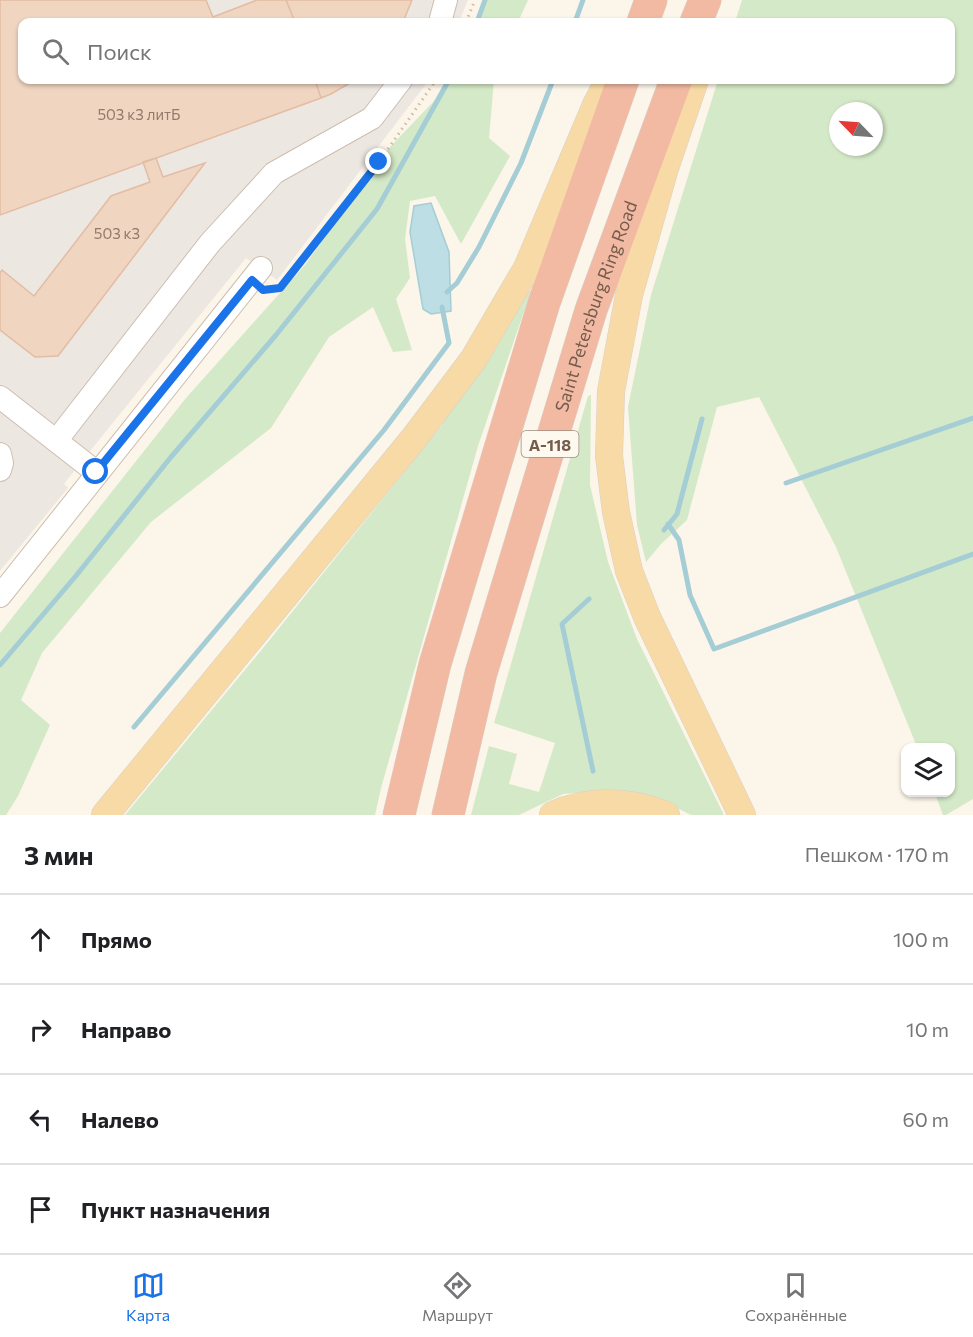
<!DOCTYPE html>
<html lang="ru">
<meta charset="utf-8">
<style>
body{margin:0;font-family:Commissioner,sans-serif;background:#f2f2f2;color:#202124}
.controls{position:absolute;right:18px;bottom:18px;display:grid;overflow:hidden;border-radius:12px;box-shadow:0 2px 4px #0004}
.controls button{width:54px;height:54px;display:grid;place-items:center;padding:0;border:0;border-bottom:2px solid #e0e0e0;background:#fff;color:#202124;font:30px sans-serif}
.compass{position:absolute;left:829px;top:102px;width:54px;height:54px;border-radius:50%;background:#fff;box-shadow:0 2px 4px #0004;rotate:295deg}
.stop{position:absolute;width:18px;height:18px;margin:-14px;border:4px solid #1a73e8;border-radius:50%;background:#fff}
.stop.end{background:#1a73e8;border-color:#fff;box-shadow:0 2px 6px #0008}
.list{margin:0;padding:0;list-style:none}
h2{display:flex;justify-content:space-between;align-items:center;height:78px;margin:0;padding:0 24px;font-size:26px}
h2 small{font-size:20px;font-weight:400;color:#757577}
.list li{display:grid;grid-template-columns:39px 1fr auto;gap:18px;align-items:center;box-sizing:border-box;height:90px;padding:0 24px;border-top:2px solid #e0e0e0}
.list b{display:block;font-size:22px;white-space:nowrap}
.list em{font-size:20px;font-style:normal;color:#757577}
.icon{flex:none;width:33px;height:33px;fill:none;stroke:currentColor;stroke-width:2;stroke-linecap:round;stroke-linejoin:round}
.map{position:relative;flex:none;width:973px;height:815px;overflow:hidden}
.search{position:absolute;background:#fff;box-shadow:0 2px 4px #0004;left:18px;right:18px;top:18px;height:66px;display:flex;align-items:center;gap:15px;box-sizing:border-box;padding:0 21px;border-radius:12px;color:#757577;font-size:22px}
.sheet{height:438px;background:#fff}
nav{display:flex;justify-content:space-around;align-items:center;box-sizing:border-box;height:84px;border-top:2px solid #e0e0e0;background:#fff;font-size:16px;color:#757577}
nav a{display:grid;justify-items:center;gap:3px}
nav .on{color:#1a73e8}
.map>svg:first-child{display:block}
</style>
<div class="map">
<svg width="973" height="815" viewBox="0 0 973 815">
<rect width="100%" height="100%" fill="#fcf5e9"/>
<path fill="#ede7e2" d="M0,0h468l-9,22h-437v58h407l-152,200 -31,-22 -164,203 -18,23 4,4 -68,83z"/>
<path fill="#d4e9c7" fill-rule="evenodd" d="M485,0h43l-10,22h-41z
M742,0h231v799l-27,16h-3l-8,-22 15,-1v-44l-33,-1 -81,-200 -77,-150 -42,10 -30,113 -26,24 -15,18 -9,-37 -9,-118 23,-112 67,-215h232v-58h-215zM838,111h36v36h-36z
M446,80h48l-5,58 21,18 -49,88 -26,-48 -25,5 -5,38 5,39 -14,21 16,51 -19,2 -20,-45 -44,30 -58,91 -120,94 -109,131 -21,47 29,25 -32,71 -12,19h-6v-182l186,-235 119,-133 85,-118 44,-46z
M523,289l8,2 -53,155 -97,342 -6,27h-250l143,-173 174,-217z
M591,395l-1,90 18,77 29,77 87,176h-33l-28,-14 -49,-11 -51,4 -44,21h-48l18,-69 28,8 -8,30 30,8 16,-49 -61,-20 94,-327z"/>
<path fill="#bedee5" stroke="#a4cdd6" stroke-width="1.5" d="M431,203l18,49 2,59 -20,3 -8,-5 -13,-77 4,-26z"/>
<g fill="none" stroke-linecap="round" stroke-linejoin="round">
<path stroke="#a4cdd6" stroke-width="5" d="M477,22l8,-22
M575,22l8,-22
M447,292l10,-9 22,-36 42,-84 32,-83
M786,483l187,-65
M668,524l11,16 11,55 24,54 259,-95
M664,530l13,-16 25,-95
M589,599l-27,25 31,147
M0,665l75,-88 96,-120 105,-122 101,-126 72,-129
M134,727l250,-297 65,-87 -7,-36"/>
</g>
<path fill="#f0d5c1" stroke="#e2bca3" stroke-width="1.5" d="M0,0h206l7,17 44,-17h29l9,22h-273v58h293l6,18 -321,117z
M286,0h126l-9,22h-108z
M315,80h40l-24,14 -10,4z
M156,158l7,19 42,-14 -147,193 -23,1 -35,-27v-57l2,-3 32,26 77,-100 39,-14 -7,-20z"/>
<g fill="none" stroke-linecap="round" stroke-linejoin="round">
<defs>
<path id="minor" d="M440,22l6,-22
M0,397l96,75
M56,441l154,-198 64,-70 98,-55 29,-38
M0,454l2,9 -2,7
M0,596l261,-328"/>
<path id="major" d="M695,80l-30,88 -36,127 -18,96 -2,65 7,56 13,59 18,46 95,198
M105,815l310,-378 58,-77 54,-92 69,-163 13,-25
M553,815c35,-16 78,-15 113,0"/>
<g id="highway">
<path d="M643,22l8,-22"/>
<path d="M696,22l9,-22"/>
<path d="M399,815l36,-151 109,-361 79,-223"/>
<path id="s1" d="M448,815l33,-142 110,-363 85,-230"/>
</g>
</defs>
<use href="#minor" stroke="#cdbdaf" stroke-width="24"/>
<use href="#major" stroke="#d8d1cd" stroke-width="28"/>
<use href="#highway" stroke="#d8d1cd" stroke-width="33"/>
<path stroke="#d5b8a4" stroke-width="3" stroke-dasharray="1.5 4.5" stroke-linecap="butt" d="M466,22l9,-22
M270,289l10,-1 99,-126 57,-82"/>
<use href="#minor" stroke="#fff" stroke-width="22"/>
<use href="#major" stroke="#f7daa5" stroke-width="27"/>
<use href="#highway" stroke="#f3baa3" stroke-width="32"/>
</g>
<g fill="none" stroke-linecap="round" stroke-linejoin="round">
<path stroke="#1a73e8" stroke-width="8" d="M96,472l156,-192 11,10 17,-2 99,-126"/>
</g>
<g text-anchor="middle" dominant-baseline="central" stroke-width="6" stroke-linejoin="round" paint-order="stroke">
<g font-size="15" fill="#947a6a">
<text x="139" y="114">503 к3 литБ</text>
<text x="117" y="233">503 к3</text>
</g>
<rect fill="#fef9ef" stroke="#9e8b7e" stroke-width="1.5" x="521.5" y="431" width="57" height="26" rx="4.5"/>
<g font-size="16" font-weight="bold" fill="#755c4d">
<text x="550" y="444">А-118</text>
</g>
<g font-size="18" fill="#755c4d" stroke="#fef9ef">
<text stroke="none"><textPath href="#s1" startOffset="530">Saint Petersburg Ring Road</textPath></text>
</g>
</g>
</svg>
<div class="controls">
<button><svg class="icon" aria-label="layers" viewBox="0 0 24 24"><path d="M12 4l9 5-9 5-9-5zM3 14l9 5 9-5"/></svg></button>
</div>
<svg class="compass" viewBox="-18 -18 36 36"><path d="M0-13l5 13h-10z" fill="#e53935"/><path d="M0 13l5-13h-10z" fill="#757577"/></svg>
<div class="stop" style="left:96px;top:472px"></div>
<div class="stop end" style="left:379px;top:162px"></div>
<div class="search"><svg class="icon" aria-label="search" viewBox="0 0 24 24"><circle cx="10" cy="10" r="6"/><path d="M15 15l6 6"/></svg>Поиск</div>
</div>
<section class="sheet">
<h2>3 мин<small>Пешком · 170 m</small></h2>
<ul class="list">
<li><svg class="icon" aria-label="ahead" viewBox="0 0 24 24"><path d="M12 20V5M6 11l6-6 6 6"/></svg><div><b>Прямо</b></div><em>100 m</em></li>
<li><svg class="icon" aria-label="right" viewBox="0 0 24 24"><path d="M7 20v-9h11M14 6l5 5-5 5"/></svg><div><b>Направо</b></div><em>10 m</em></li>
<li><svg class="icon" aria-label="left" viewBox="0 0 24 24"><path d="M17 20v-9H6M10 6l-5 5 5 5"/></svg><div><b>Налево</b></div><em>60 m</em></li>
<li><svg class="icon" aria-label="arrive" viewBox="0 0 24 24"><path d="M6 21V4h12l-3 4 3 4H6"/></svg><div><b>Пункт назначения</b></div></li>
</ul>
</section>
<nav>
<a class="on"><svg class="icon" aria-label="map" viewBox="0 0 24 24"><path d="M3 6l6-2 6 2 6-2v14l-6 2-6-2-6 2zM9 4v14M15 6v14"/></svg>Карта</a>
<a><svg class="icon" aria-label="directions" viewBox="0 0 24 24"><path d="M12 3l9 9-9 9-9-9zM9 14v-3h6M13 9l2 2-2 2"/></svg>Маршрут</a>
<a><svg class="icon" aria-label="saved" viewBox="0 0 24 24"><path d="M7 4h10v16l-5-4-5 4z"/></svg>Сохранённые</a>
</nav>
